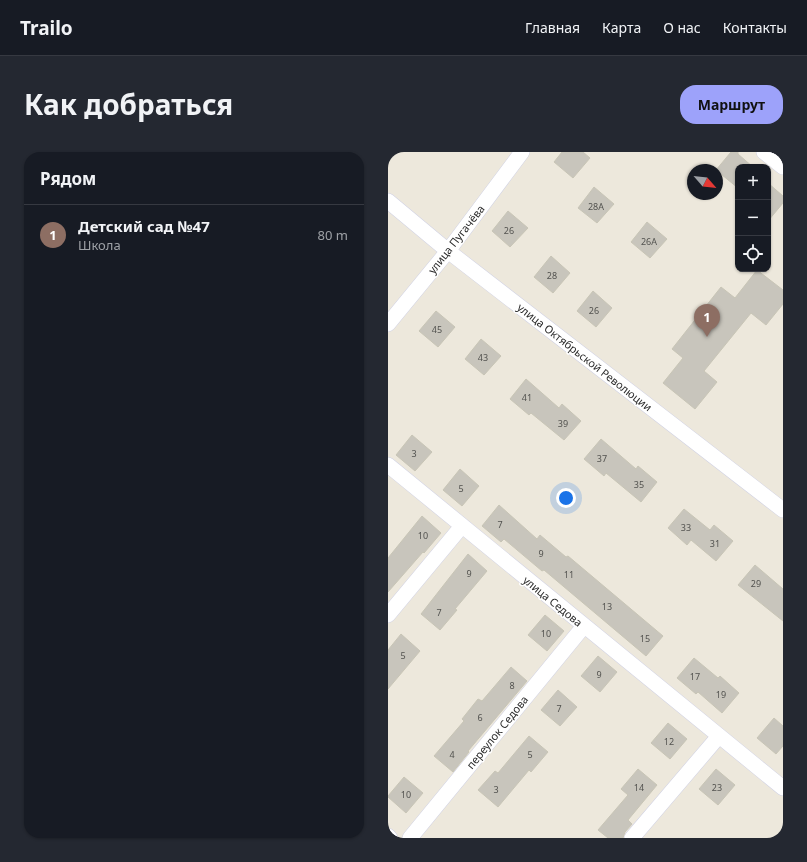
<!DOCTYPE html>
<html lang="ru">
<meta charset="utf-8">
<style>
body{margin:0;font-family:"Noto Sans",sans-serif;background:#242831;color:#f1f3f6}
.controls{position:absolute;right:12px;top:12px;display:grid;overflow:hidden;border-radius:8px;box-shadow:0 1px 3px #0004}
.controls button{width:36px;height:36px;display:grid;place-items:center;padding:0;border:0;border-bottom:1px solid #363941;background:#171b24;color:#f1f3f6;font:20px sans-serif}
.compass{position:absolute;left:299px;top:12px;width:36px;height:36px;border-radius:50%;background:#171b24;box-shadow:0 1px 3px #0004;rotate:118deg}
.you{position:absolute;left:178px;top:346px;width:14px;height:14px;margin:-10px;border:3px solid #fff;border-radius:50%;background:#1a73e8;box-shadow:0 0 0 6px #1a73e833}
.badge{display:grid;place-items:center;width:26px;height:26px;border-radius:50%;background:#9da2fa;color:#fff;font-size:13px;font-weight:700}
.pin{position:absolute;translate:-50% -33px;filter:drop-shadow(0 1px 2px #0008)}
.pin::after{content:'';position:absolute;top:21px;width:14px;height:12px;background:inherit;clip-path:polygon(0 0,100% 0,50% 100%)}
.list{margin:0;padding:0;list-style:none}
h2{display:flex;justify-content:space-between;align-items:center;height:52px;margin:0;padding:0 16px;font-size:17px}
h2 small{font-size:13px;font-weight:400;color:#9ea1a6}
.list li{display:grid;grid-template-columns:26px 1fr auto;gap:12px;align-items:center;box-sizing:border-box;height:60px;padding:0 16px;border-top:1px solid #363941}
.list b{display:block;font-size:15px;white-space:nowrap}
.list p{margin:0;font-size:13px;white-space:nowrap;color:#9ea1a6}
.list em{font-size:13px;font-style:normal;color:#9ea1a6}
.icon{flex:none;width:22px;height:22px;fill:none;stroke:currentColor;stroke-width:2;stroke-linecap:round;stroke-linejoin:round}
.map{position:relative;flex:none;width:395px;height:686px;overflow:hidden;border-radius:16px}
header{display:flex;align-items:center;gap:24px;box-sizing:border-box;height:56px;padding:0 20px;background:#171b24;border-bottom:1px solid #363941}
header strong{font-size:19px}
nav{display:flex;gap:22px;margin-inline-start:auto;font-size:14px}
.intro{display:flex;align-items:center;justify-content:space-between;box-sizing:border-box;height:96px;padding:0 24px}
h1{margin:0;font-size:28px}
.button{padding:10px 18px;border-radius:16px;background:#9da2fa;color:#111;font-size:14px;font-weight:700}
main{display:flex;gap:24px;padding:0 24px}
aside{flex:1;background:#171b24;border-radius:16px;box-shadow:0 1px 3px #0004}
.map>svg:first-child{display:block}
</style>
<header>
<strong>Trailo</strong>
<nav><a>Главная</a><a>Карта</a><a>О нас</a><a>Контакты</a></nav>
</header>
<div class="intro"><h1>Как добраться</h1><a class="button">Маршрут</a></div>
<main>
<aside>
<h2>Рядом<small></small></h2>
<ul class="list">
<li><span class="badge" style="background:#8d6e63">1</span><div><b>Детский сад №47</b><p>Школа</p></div><em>80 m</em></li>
</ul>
</aside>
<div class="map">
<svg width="395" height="686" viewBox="0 0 395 686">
<rect width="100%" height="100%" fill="#ede8dc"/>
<path fill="#c8c5bc" stroke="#c8c5b6" d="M174,0h21l7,6 -17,20 -19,-16z
M343,0h7v2l15,13h-15v21l-22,-18z
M380,31l15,13v7l-15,18z
M206,35l20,17 -17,19 -19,-15z
M120,59l20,17 -18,19 -18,-16z
M259,70l20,17 -17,19 -19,-16z
M163,104l19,17 -17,20 -19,-16z
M369,118l26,20v14l-17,21 -15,-12 -47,58 13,11 -22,27 -32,-26 20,-25 -11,-9 49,-62 14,11z
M205,139l19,17 -16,19 -19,-16z
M48,159l19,16 -17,20 -19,-16z
M93,187l20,17 -17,19 -19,-16z
M138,227l33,29 3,-4 19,17 -17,19 -33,-27 -2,2 -19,-16z
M24,283l20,17 -17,19 -19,-16z
M213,287l35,30 2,-3 19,16 -16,20 -35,-29 -2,3 -20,-17z
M72,317l19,17 -17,20 -19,-16z
M111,353l38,34 3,-4 26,22 2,-1 95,80 -17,20 -102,-86 -2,1 -38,-32 -3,3 -19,-16z
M296,357l26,21 4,-5 19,16 -17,20 -25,-21 -4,5 -19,-17z
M34,364l19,17 -17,20 -1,-1 -35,40v-34z
M80,402l19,17 -32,38 2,1 -17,20 -19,-16z
M367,413l28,24v32l-45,-36z
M157,463l19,16 -17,20 -19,-16z
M13,482l19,17 -32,38v-39z
M210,504l19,16 -17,20 -19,-16z
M306,506l24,20 2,-2 19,17 -17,20 -24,-21 -2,2 -19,-16z
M123,515l16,14 -59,70 1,1 -16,20 -19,-16 30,-35 -2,-2 16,-20 4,2z
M170,538l19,17 -17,19 -19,-16z
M386,566l9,8v20l-7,8 -19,-16z
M280,571l19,16 -17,20 -19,-16z
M141,584l19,16 -17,20 -2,-2 -31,37 -20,-17 17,-19 3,2z
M250,617l19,16 -29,35 4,4 -7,8 -2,6h-15l-10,-8 30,-35 -7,-6z
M328,617l19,16 -17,20 -19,-16z
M16,625l19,16 -17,20 -18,-16v-1z"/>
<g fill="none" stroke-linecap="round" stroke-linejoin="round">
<defs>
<path id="street" d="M376,0l19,15
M0,49l60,50 335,259
M0,172l60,-73 74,-99
M0,313l395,323
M0,463l74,-89
M0,684l2,2
M22,686l174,-212
M244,686l87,-102"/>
</defs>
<use href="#street" stroke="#d1d2e4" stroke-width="16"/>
<use href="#street" stroke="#fff" stroke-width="15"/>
</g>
<g text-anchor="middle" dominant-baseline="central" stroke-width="3" stroke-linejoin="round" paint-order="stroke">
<g font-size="9" fill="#52524f">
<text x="208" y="54">28А</text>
<text x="121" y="78">26</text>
<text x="261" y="89">26А</text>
<text x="164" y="123">28</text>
<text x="206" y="158">26</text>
<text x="49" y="177">45</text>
<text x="95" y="205">43</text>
<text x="139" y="245">41</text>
<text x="175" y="271">39</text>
<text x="26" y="301">3</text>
<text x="214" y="306">37</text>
<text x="251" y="332">35</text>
<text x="73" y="336">5</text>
<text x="112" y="372">7</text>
<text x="298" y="375">33</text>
<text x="35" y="383">10</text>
<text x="327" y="391">31</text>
<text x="153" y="401">9</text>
<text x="81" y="421">9</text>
<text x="181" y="422">11</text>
<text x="368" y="431">29</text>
<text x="219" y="454">13</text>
<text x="51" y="460">7</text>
<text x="158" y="481">10</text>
<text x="257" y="486">15</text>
<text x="15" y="503">5</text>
<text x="211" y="522">9</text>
<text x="307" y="524">17</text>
<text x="124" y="533">8</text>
<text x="333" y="542">19</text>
<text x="171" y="556">7</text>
<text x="92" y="565">6</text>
<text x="281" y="589">12</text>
<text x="64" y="602">4</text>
<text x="142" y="602">5</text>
<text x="251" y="635">14</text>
<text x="329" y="635">23</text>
<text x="108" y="637">3</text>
<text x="18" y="642">10</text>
</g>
<g font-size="11" fill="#2b2b2b" stroke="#fff">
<text transform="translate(68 87) rotate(-52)">улица Пугачёва</text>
<text transform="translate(197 205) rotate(38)">улица Октябрьской Революции</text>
<text transform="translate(165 449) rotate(39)">улица Седова</text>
<text transform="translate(109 580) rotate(-51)">переулок Седова</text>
</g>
</g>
</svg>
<div class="controls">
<button>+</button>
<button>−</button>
<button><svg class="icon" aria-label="locate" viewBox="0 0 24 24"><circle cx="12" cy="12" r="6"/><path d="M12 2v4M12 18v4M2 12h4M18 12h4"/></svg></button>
</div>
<svg class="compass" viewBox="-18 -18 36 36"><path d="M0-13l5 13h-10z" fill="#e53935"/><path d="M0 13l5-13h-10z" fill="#9ea1a6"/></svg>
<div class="you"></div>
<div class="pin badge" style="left:319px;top:185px;background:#8d6e63">1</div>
</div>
</main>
